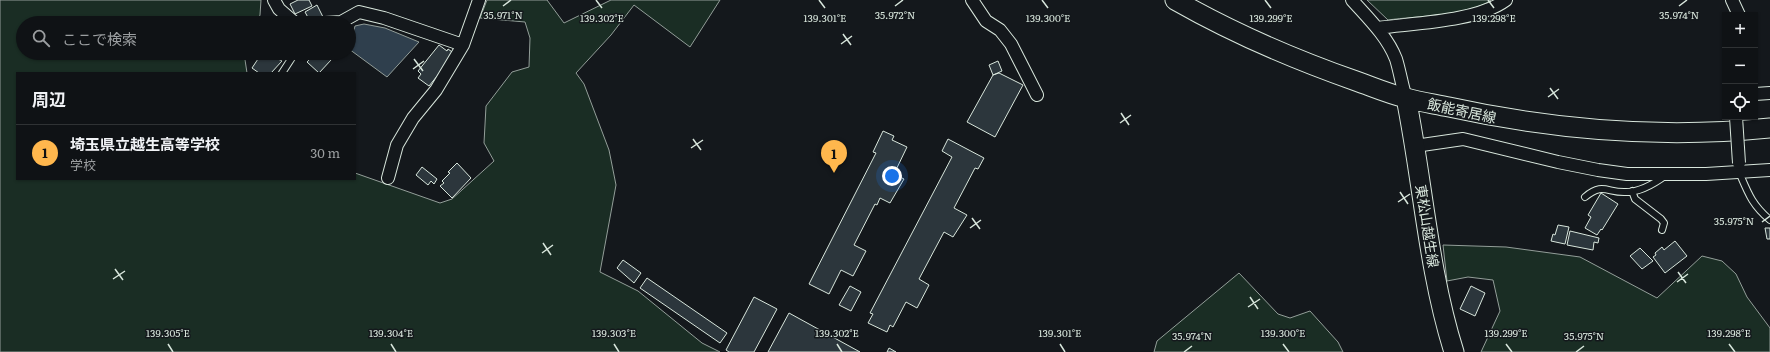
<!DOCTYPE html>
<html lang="ja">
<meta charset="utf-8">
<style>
body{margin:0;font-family:Literata,"Noto Sans JP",serif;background:#181b1e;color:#f1f3f6}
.controls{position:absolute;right:12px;top:12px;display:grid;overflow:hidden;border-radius:0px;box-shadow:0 1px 3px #0004}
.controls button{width:36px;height:36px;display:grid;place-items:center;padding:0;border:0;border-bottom:1px solid #2f3234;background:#0f1215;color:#f1f3f6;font:20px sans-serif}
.you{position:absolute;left:892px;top:176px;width:14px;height:14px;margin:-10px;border:3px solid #fff;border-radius:50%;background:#1a73e8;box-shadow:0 0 0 6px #1a73e833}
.badge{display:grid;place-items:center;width:26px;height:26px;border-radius:50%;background:#ffb74d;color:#111;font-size:13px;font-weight:700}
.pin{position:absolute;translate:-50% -33px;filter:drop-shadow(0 1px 2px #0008)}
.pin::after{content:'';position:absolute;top:21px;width:14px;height:12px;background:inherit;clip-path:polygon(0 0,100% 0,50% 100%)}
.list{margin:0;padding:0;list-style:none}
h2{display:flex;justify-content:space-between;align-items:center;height:52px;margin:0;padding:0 16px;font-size:17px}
h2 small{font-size:13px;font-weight:400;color:#9b9ea0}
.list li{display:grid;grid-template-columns:26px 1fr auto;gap:12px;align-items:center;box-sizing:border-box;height:56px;padding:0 16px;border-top:1px solid #2f3234}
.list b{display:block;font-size:15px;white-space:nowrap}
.list p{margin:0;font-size:13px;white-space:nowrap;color:#9b9ea0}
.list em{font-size:13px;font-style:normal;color:#9b9ea0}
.icon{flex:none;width:22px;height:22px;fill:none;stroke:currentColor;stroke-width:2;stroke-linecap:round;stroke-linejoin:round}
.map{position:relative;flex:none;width:1770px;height:352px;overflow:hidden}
.search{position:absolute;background:#0f1215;box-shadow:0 1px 3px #0004;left:16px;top:16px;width:340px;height:44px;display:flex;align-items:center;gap:10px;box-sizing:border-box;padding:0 14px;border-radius:22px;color:#9b9ea0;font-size:15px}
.panel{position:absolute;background:#0f1215;box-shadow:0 1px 3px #0004;left:16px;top:72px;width:340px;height:108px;border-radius:0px}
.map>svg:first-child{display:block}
</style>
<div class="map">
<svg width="1770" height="352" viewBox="0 0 1770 352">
<rect width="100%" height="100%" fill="#14181c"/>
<path fill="#1a2d24" stroke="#939e99" d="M0,0h261l-1,15 -3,8h-234v30h221l3,20h-230v106h338v-6l85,30 12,-4 42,-38 -10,-18 2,-37 26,-34 17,-5 1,-29 -5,-16 -45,-4 7,-18h60l17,23 47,-23h109l-30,47 -56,-42 -23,30 -35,38 8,11 25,66 7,35 -16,87 38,19 64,52 18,9h-720z
M1367,0h124c-22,16 -75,16 -103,20z
M1443,245l63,2 74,10 77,41 45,-42 20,5 14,13 11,23 23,31v24h-289l19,-41 -7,-31 -25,-3 -21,4z
M1239,273l39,41 12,4 20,-7 28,31 5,10h-189l3,-11z"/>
<path fill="#2f3f4d" stroke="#939e99" d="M364,24l21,4 34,14 -32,35 -38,-28 6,-23z"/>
<path fill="#2c363c" stroke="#d8e6dc" d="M298,0h11l3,6 -17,8 -5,-10z
M317,5l6,12 -12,6 -6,-11z
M439,45l8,6 1,-2 7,5 -26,32 -11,-8 3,-4 -3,-3z
M262,53l19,1 -3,5 4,2 -11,12h-12l-7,-5z
M310,53h19l-3,3 5,4 -12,13 -12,-11 6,-6z
M998,61l4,10 -9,4 -4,-10z
M999,73l24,12 -28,52 -28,-15 26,-47z
M883,131l11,5 -2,4 15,7 -13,27 10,5 -14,24 -10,-5 -3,7 -2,-1 -21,41 12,6 -13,25 -12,-6 -12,24 -20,-10 67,-131 -3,-1z
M948,139l36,19 -6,11 -3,-1 -21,40 13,7 -14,22 -9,-5 -25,47 10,6 -12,23 -11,-6 -13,25 -3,-2 -3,7 -19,-9 5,-9 -3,-1 82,-156 -10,-6z
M457,163l14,15 -19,20 -12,-12 4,-3 -2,-2 8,-8 -2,-1z
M422,167l15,12 -3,5 -3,-3 -3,4 -12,-10z
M1601,193l17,11 -16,26 -1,-1 -4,6 -12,-7 6,-11 -3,-2z
M1558,225l11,2 -4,17 -14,-3 2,-7 2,1z
M1765,228h5v11h-3z
M1570,231l29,7 -1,5 -4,-1 -1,8 -26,-5z
M1675,241l12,15 -22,17 -12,-16 3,-2 -1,-2 7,-6 2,3z
M1640,248l13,13 -11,8 -12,-13z
M623,260l18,13 -7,10 -17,-15z
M647,278l80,55 -7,10 -80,-55z
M850,286l11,6 -10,19 -12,-6z
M1471,286l14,7 -10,23 -15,-7z
M754,297l23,12 -23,43h-25l-3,-2z
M789,313l71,39h-92z
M889,348l7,4h-9z"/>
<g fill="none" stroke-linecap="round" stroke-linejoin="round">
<defs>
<path id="lane" d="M282,73l13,-20
M1739,172c9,21 13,33 31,48
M1632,191l3,8 26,20 3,4 -2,7
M1585,197c18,-15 22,-4 41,-5 15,0 28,-8 40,-17"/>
<path id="street" d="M274,0l5,9 16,14
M972,0l14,21 14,9 11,14 26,51
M1352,0c16,18 35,36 44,59 4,13 6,27 10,39
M1732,0l7,15
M325,23l16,-1 18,-10 25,6 79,27
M1378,28c36,-5 98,-6 128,-28
M1755,94l15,-1
M1415,146l48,-7 95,23 40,8 29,4h79l64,-4
M388,178l9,-33 16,-27 23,-28 27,-45 16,-45"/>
<path id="primary" d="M1175,0c58,33 118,59 181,81 17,6 33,13 50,17 14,4 29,6 43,9 105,23 213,32 321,21
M1406,98c17,84 22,172 48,254"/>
</defs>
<use href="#lane" stroke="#d8e6dc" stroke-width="8"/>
<use href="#street" stroke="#d8e6dc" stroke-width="14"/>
<use href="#primary" stroke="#d8e6dc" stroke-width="21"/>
<use href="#lane" stroke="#14181c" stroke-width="6"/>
<use href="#street" stroke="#14181c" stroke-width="12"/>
<use href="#primary" stroke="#14181c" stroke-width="19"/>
<defs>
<path id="street-bridge" d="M1736,117l3,46"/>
</defs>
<use href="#street-bridge" stroke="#d8e6dc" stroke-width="14" stroke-linecap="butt"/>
<use href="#street-bridge" stroke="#14181c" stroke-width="12"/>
</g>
<path fill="none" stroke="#d8e6dc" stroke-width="1.5" d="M596,0l6,8M819,0l6,8M1042,0l6,8M1265,0l6,8M1488,0l6,8M503,6l8,-6M895,6l8,-6M1679,6l8,-6M843,34l8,11M841,44l11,-8M414,59l9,12M413,69l11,-8M1550,88l8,11M1548,97l11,-8M1121,113l8,12M1120,123l11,-8M693,139l8,11M691,148l12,-8M1400,192l8,12M1398,202l12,-8M972,218l8,11M1762,222l8,-6M970,228l11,-8M543,243l8,12M542,253l11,-8M115,269l8,11M1678,272l8,11M113,279l12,-8M1677,282l11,-8M1250,297l8,12M1248,307l12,-8M168,344l5,8M391,344l5,8M614,344l5,8M837,344l5,8M1060,344l5,8M1283,344l6,8M1506,344l6,8M1729,344l6,8M1184,352l8,-6M1576,352l8,-6"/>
<g text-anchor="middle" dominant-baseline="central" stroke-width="3" stroke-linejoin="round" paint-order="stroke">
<g font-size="14" fill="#d8e6dc" stroke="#14181c">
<text transform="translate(1462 110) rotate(12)">飯能寄居線</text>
<text transform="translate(1428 226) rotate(81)">東松山越生線</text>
</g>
</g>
<g font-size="10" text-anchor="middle" fill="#d8e6dc" stroke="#14181c" stroke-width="3" stroke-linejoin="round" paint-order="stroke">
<text x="503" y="19">35.971°N</text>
<text x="895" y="19">35.972°N</text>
<text x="1679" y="19">35.974°N</text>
<text x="602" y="22">139.302°E</text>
<text x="825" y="22">139.301°E</text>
<text x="1048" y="22">139.300°E</text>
<text x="1271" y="22">139.299°E</text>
<text x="1494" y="22">139.298°E</text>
<text x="1734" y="225">35.975°N</text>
<text x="168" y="337">139.305°E</text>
<text x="391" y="337">139.304°E</text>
<text x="614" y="337">139.303°E</text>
<text x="837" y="337">139.302°E</text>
<text x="1060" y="337">139.301°E</text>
<text x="1283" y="337">139.300°E</text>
<text x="1506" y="337">139.299°E</text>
<text x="1729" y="337">139.298°E</text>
<text x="1192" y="340">35.974°N</text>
<text x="1584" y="340">35.975°N</text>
</g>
</svg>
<div class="controls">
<button>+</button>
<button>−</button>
<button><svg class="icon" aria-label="locate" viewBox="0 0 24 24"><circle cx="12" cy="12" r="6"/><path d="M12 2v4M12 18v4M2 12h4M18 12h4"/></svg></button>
</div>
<div class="you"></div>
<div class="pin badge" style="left:834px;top:173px">1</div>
<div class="search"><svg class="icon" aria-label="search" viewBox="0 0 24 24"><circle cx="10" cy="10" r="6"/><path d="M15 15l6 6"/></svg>ここで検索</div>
<section class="panel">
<h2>周辺<small></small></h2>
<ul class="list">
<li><span class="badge">1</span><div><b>埼玉県立越生高等学校</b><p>学校</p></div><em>30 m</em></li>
</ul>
</section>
</div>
